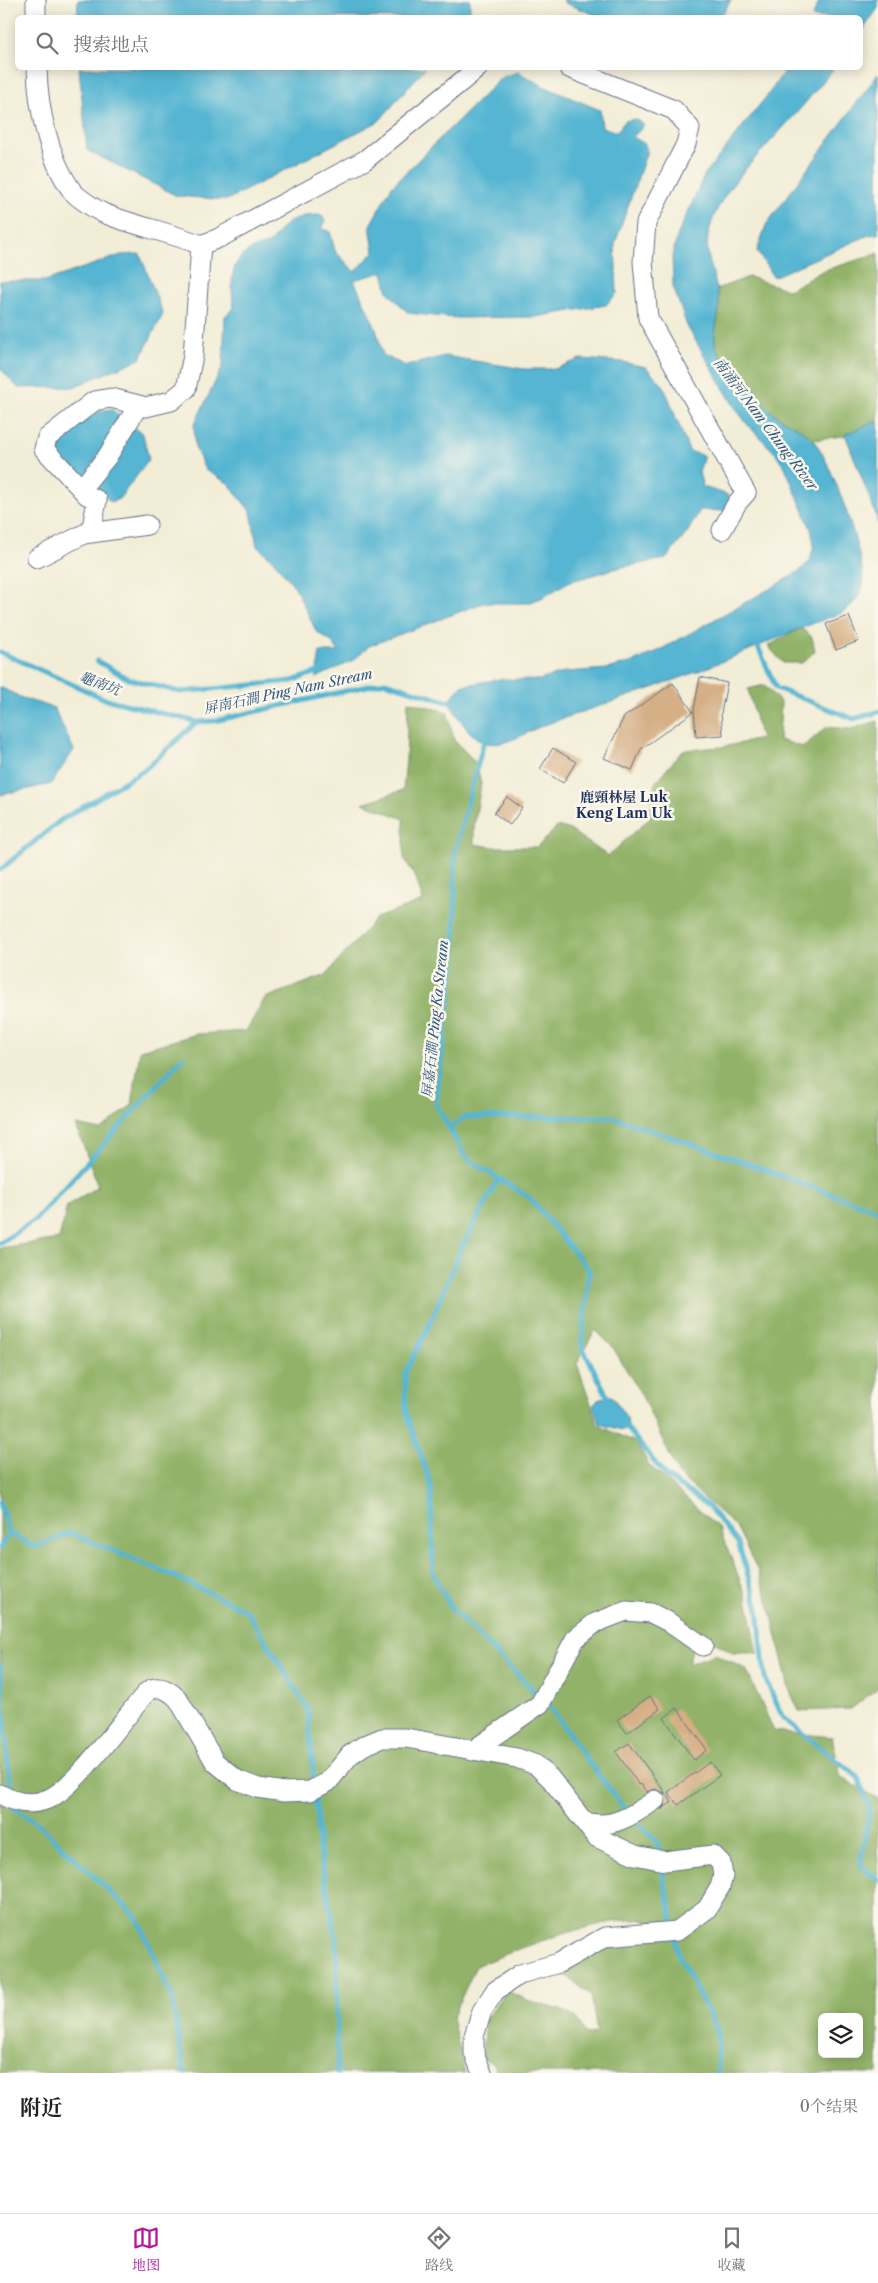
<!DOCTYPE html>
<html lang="zh">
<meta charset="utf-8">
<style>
body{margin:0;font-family:"Libre Caslon Text","Noto Serif SC",serif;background:#f6f6f6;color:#202124}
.controls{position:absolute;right:15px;bottom:15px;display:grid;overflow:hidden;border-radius:8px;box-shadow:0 2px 12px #0003}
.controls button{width:45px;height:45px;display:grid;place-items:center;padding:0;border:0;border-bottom:1px solid #e0e0e0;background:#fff;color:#202124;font:25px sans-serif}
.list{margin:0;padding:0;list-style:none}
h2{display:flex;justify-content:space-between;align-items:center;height:65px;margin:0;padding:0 20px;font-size:21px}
h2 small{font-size:16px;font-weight:400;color:#757577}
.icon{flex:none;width:28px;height:28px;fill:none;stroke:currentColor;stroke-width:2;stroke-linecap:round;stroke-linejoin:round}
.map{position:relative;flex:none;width:878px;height:2073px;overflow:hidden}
.search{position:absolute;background:#fff;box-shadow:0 2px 12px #0003;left:15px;right:15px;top:15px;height:55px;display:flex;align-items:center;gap:12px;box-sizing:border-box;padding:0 18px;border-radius:8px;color:#757577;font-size:19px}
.sheet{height:140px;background:#fff}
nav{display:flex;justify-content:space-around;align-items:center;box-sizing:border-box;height:70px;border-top:1px solid #e0e0e0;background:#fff;font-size:14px;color:#757577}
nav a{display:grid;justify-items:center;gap:2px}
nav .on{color:#b5179e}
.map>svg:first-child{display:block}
</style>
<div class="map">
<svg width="878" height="2073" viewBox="0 0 878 2073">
<rect width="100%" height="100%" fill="#fbf7ec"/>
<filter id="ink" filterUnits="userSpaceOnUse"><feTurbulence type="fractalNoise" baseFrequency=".02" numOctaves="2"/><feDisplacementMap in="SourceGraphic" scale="10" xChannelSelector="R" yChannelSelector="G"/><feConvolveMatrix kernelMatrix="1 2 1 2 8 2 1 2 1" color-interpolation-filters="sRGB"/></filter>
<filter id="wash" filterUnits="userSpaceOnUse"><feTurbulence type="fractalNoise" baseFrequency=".0096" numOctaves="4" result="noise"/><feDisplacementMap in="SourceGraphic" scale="20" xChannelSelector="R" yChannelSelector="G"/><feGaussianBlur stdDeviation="1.12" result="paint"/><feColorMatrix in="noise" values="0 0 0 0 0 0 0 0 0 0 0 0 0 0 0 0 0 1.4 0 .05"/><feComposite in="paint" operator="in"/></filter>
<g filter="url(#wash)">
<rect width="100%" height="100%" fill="#f2edd6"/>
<path fill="#91b267" stroke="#567062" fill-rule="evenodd" d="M878,251v180l-65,9 -39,-26 -13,-13 -20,-32 -20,-11 -7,-19 5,-33 -2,-17 32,-12 40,13 33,-19 55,-17z
M801,628l11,9 3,14 -13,12h-19l-15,-17z
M765,685l16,18 -2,37 24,7 24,-20 24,2 27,-8v967l-27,21 -52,2 -10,-22 -19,-82 -13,-38 -20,-41 -58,-53 -37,-79 -30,-50 -17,-16 -18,33 21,62 39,18 12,22 70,63 28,70 11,55h-25l-36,-21 -9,32 27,-10 31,15 28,62 58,6 9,40 37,22v274h-381l-3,-9 -12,-6 3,-39 22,-28c10,4 19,9 29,12 26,9 36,4 50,32l11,-3 -6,-37 -27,-21 -2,-22 95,-30c-44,-12 -138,27 -181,44l-24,52 13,55h-465v-825l59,-9 8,-33 31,-20 -22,-61 25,5 31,-25 8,-55 57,-16 49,-3 19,-33 61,-23 50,-57 47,-17 -7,-23 -12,-20v-39l-41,-16 40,-13 3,-29 2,-60 39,11 7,28 23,24 4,20 -7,43v17l18,3h45l21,-21 12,4 38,26 41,-37 6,-36 28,-33 39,-3 39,-8 -13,-50zM822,2017h37v37h-37z"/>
<path fill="#54b5d2" stroke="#387298" d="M78,0h392v18l-393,-1z
M563,0h168l-10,17h-120l-36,-14z
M820,0h58v8l-17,25 -1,-15 -48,-1z
M79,68h346l-46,53 -152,79 -50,-4 -90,-46z
M786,68h48c-17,21 -35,43 -54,63 -27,31 -64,63 -72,105 -4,23 11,46 11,70 0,17 -11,37 2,51 5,6 14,7 19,12 15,12 18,33 34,45 13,10 30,14 40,27 18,21 51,116 49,143 -2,13 -11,22 -22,29 -53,19 -105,44 -158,64 -45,17 -91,31 -136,47 -20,7 -39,23 -61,19 -16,-4 -28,-28 -38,-41l13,-16 38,-7 40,1 27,-8 41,-3 26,-7 25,-11 115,-64 25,-15 12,-11 4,-17 -3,-15 -26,-62 -10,-14 -28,-29 -13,-18 -47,-80 -14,-40 -1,-30 6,-22 27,-60 68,-86z
M518,72l27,15 55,23 2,17 15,5 8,-11 10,-2 9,6 -11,12 12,7 2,7 -32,93 2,49 -11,12 -70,12 -82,1 -46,-5 -20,-21 -5,-20 -29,8 22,49 7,26 23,11 39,-10 79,13h31l25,-10 42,3 24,5 18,19 25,65 15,5 -5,16 4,15 23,7 7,6 -6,11 -27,-1 -13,23 -21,26 -44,8 -54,15 -24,15 -16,6h-45l-114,43 -15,14 -38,18 4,-26h19l-6,-9 -17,-12 -21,-44 -23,-28 -15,-13 -6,-34 -23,-29 -23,-13 -10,-23 -1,-22 29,-59 2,-50 9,-8c-5,-34 -3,-57 35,-64 18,-23 23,-29 53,-29l3,7 -3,7 8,2 5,20 20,21 19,-20 -4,-27 22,-39 110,-109z
M878,74v160l-9,1 -96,42 -16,-26 9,-26z
M140,254l23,60 -23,45 -67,28 -55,1 -18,-20v-87h45l76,-26z
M111,409l10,8 -37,61 -30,-25 3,-14 43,-28z
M878,421v103l-2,-9 -31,-81z
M134,427l9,7 6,26 -30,39 -8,3 -15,-14 1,-8z
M0,687l22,11 32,10 20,42 -23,34 -51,11z
M612,1396l15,22 1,10 -6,2 -22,-6 -7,-19 7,-7z"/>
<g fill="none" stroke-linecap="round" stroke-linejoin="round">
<path stroke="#54b5d2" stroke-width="5" d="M756,642l20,46 78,31 24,-7
M0,652l105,47 92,23
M97,661l32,18 51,13 112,-11 31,-11
M485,737l-30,114v103l-19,150 30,54 64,40 59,72 -7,77 29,56
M0,870l61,-50 83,-50 53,-48 17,-1 171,-39 63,20
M450,1128l14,-11h148l129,44 137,50
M499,1178l-36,67 -37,87 -21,41 1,38 25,74 2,88 19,36 87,87
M0,1243l35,-23 148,-163
M623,1423l43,53 42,30 30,37 20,65 7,70 18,40 75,59 12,31 -10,57 18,15
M0,1502l9,31 26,14 35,-14 104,43 73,35 61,98 6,75
M0,1548l9,-15
M0,1665l11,131
M546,1701l42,60 40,52
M315,1793l4,54 18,98v128
M12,1807l26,17 99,93 35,80 12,76
M634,1819l23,23 3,14
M661,1865l13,62
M675,1936l4,20 39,75v42"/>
</g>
<g id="blocks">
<path fill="#d5af85" d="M849,616l10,25 -23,9 -10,-26z
M700,677l27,6 -6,30 2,22 -27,2 -2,-27z
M673,683l20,29 -52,37 -9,21 -28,-12 20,-41z
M553,748l23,14 -13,21 -23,-14z
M507,797l15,11 -12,17 -16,-12z
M650,1696l10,13 -33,24 -10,-13z
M677,1708l30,42 -13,10 -30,-42z
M629,1743l43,59 -11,8 4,-6 -1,-11 -9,-4 -8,3 -6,-8 -2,1 -23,-33z
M710,1762l10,13 -42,30 -10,-13z"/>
</g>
</g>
<g filter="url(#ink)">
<use href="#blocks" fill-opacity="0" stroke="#667288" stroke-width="1"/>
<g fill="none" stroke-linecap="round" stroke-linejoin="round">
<defs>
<path id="minor" d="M36,0v18
M37,68c1,40 11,89 35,123 6,7 23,18 31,22 32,13 66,19 98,32l18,-7 146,-78 113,-92
M569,68l105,42 16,18 -4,16 -40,79 -3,39 5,56 98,175 -9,10 -15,27
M81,489l26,-32 31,-51
M91,533l6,-33 -10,-5 -43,-46 3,-11 47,-37 17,-3 35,9 25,-6 15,-12 7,-33 8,-111
M37,558l47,-24 63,-9
M472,1751l68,-47 35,-65 20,-16 31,-12 25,2 16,8 36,25
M0,1794c15,9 31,12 48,5 29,-12 76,-82 100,-108 11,-7 21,-1 30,8l37,63 22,18 21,8 26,4 26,-1 18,-9 22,-27 13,-9 19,-8h24l111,20 19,7 14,13 46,59 39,18 30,6 48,-6 8,8 2,13 -3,11 -13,22 -30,22 -72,6 -46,26 -39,11 -25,17 -13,20 -8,25v17l8,20
M584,1821c25,10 50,-6 71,-21"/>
</defs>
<use href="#minor" stroke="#667288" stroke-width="21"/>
<use href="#minor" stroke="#fff" stroke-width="19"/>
</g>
</g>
<g text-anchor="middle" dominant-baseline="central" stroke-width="5" stroke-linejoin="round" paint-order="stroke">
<g font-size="14" font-style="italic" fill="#2c5781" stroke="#fbf7ec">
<text transform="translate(766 424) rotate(53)">南涌河 Nam Chung River</text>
<text transform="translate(100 683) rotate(21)">龜南坑</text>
<text transform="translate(288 691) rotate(-12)">屏南石澗 Ping Nam Stream</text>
<text transform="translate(435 1019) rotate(-84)">屏嘉石澗 Ping Ka Stream</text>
</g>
<g font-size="14" font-weight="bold" fill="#1b2f5e" stroke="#fbf7ec">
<text x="624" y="797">鹿頸林屋 Luk<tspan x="624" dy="16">Keng Lam Uk</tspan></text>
</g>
</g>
</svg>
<div class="controls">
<button><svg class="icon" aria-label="layers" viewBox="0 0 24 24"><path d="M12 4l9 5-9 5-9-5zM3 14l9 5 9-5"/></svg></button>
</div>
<div class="search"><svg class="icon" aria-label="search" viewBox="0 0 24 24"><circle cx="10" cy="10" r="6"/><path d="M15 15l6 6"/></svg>搜索地点</div>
</div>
<section class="sheet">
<h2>附近<small>0个结果</small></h2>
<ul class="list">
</ul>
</section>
<nav>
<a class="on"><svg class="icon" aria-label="map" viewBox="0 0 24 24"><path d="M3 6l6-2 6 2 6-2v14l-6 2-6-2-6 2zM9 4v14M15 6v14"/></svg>地图</a>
<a><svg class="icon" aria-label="directions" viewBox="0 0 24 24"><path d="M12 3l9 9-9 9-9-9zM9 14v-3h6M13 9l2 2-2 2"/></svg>路线</a>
<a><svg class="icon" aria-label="saved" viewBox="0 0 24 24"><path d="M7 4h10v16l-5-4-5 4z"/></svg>收藏</a>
</nav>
